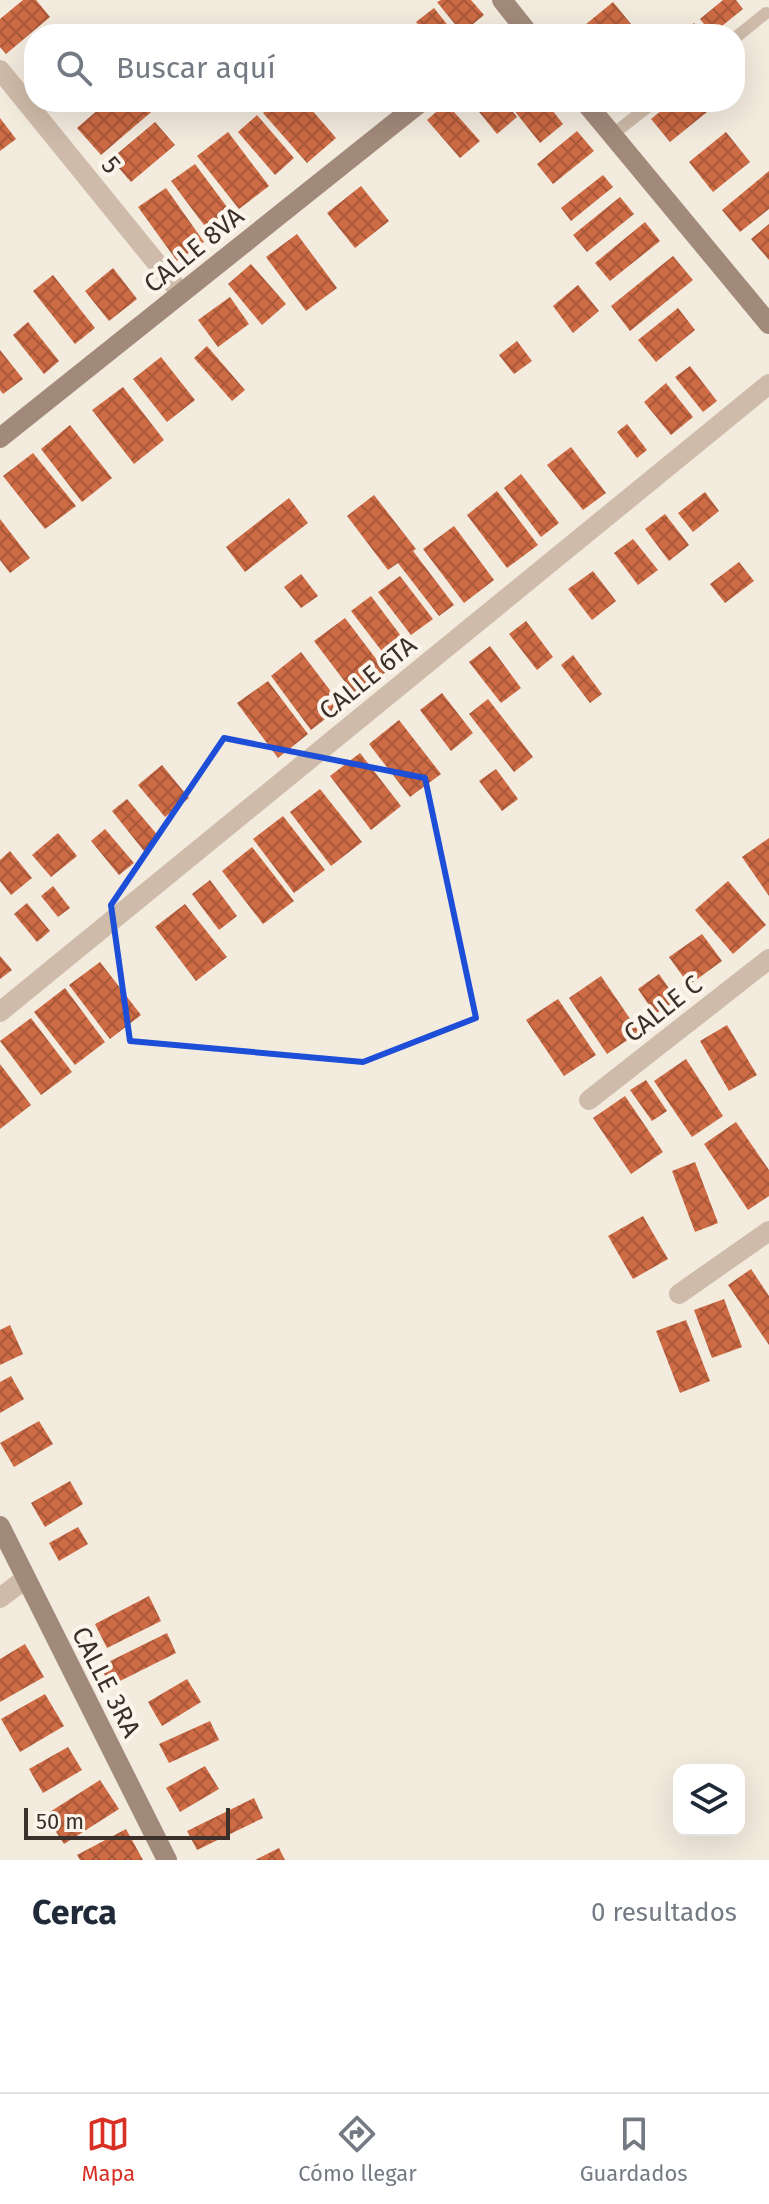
<!DOCTYPE html>
<html lang="es">
<meta charset="utf-8">
<style>
body{margin:0;font-family:"Fira Sans",sans-serif;background:#f6f6f7;color:#1f2937}
.controls{position:absolute;right:24px;bottom:24px;display:grid;overflow:hidden;border-radius:16px;box-shadow:0 8px 32px #0002}
.controls button{width:72px;height:72px;display:grid;place-items:center;padding:0;border:0;border-bottom:2px solid #e0e1e3;background:#fff;color:#1f2937;font:40px sans-serif}
.scale{position:absolute;left:24px;bottom:20px;width:206px;box-sizing:border-box;padding-left:8px;border:4px solid #3b302a;border-top:0;font-size:22px;line-height:28px;white-space:nowrap;color:#3b302a;-webkit-text-stroke:6px #fbf5ec;paint-order:stroke}
.list{margin:0;padding:0;list-style:none}
h2{display:flex;justify-content:space-between;align-items:center;height:104px;margin:0;padding:0 32px;font-size:34px}
h2 small{font-size:26px;font-weight:400;color:#747a83}
.icon{flex:none;width:44px;height:44px;fill:none;stroke:currentColor;stroke-width:2;stroke-linecap:round;stroke-linejoin:round}
.map{position:relative;flex:none;width:769px;height:1860px;overflow:hidden}
.search{position:absolute;background:#fff;box-shadow:0 8px 32px #0002;left:24px;right:24px;top:24px;height:88px;display:flex;align-items:center;gap:20px;box-sizing:border-box;padding:0 28px;border-radius:32px;color:#747a83;font-size:30px}
.sheet{height:232px;background:#fff}
nav{display:flex;justify-content:space-around;align-items:center;box-sizing:border-box;height:112px;border-top:2px solid #e0e1e3;background:#fff;font-size:22px;color:#747a83}
nav a{display:grid;justify-items:center;gap:4px}
nav .on{color:#d93025}
.map>svg:first-child{display:block}
</style>
<div class="map">
<svg width="769" height="1860" viewBox="0 0 769 1860">
<defs>
<pattern id="building-cross-hatch" width="8" height="8" patternUnits="userSpaceOnUse" patternTransform="scale(2)"><rect width="8" height="8" fill="#cd6b44"/><path d="M0 0l8 8M0 8l8-8" fill="none" stroke="#a85839"/></pattern>
</defs>
<rect width="100%" height="100%" fill="#f4ebdf"/>
<path fill="url(#building-cross-hatch)" d="M23,0h13l14,17 -44,37 -6,-7v-28z
M441,0h30l13,15 -22,18 -25,-31z
M723,0h13l7,9 -31,25 -12,-15z
M613,2l18,22 -12,10h-45z
M434,8l16,20 -8,6h-16l-10,-12z
M694,23l9,11h-23z
M107,102h46l4,5 -56,48 -24,-27z
M275,102h30l31,36 -29,25 -44,-50z
M471,102h34l12,15 -20,17z
M522,102h24l17,22 -23,19 -27,-34z
M672,102h35l5,6 -42,34 -19,-23z
M446,103l34,38 -20,17 -33,-38z
M257,115l37,43 -19,17 -37,-43z
M0,118l16,21 -16,12z
M155,122l20,23 -44,37 -20,-23z
M577,131l17,20 -41,33 -16,-20z
M228,132l41,54 -30,23 -42,-53z
M726,132l24,30 -37,30 -24,-30z
M195,164l35,47 -23,18 -36,-48z
M769,171v38l-29,23 -18,-22z
M603,175l10,12 -42,34 -10,-13z
M361,186l28,35 -34,27 -28,-35z
M166,188l38,54 -27,19 -39,-54z
M620,197l14,17 -47,38 -14,-17z
M645,222l15,19 -50,40 -15,-18z
M769,224v36l-18,-21z
M297,234l40,54 -31,23 -40,-54z
M673,256l20,24 -63,51 -19,-25z
M251,264l35,40 -24,21 -34,-41z
M113,268l24,31 -28,22 -24,-30z
M53,275l42,53 -20,16 -42,-53z
M578,285l21,26 -26,22 -20,-27z
M230,297l19,27 -31,23 -20,-27z
M678,308l17,22 -39,32 -18,-22z
M28,322l31,39 -15,13 -31,-39z
M517,341l15,20 -18,13 -15,-19z
M207,346l38,44 -13,11 -38,-43z
M0,350l23,29 -20,15 -3,-4z
M161,357l34,43 -28,22 -34,-43z
M690,366l27,35 -14,11 -28,-35z
M666,383l27,34 -22,18 -27,-33z
M123,387l41,53 -30,24 -42,-54z
M627,424l20,26 -10,8 -20,-26z
M70,425l42,53 -30,24 -41,-53z
M571,447l35,46 -23,17 -36,-45z
M33,453l43,53 -31,23 -42,-53z
M521,474l38,49 -18,14 -37,-49z
M497,491l41,54 -31,23 -40,-53z
M705,492l14,19 -26,21 -15,-19z
M374,495l42,54 -3,2 41,54 -15,11 -41,-53 -10,7 -41,-54z
M289,498l19,25 -63,49 -19,-25z
M665,514l24,31 -20,16 -24,-32z
M0,519l30,39 -20,15 -10,-13z
M454,526l40,54 -30,23 -41,-54z
M633,539l25,31 -20,15 -24,-32z
M739,562l15,19 -29,22 -15,-19z
M593,571l23,30 -24,19 -24,-31z
M301,574l17,22 -17,12 -17,-21z
M400,576l33,43 -22,16 -33,-43z
M371,596l39,52 -19,15 -40,-52z
M345,618l41,54 -31,23 -41,-54z
M526,621l27,36 -16,13 -28,-36z
M490,646l31,42 -20,15 -32,-41z
M301,652l41,54 -31,24 -40,-54z
M573,655l29,39 -12,9 -29,-38z
M268,681l40,53 -30,24 -41,-55z
M442,693l31,40 -22,18 -31,-41z
M488,699l45,58 -19,15 -45,-58z
M399,720l42,54 -31,23 -41,-53z
M360,753l41,53 -30,24 -41,-54z
M162,765l27,33 -24,19 -27,-32z
M496,769l22,30 -16,12 -23,-30z
M320,789l42,53 -31,24 -41,-54z
M127,799l33,39 -16,13 -32,-40z
M283,816l42,54 -31,23 -41,-54z
M105,829l29,34 -15,12 -28,-34z
M58,833l19,23 -26,21 -19,-22z
M769,838v58l-27,-39z
M252,847l42,54 -31,23 -41,-53z
M10,851l22,27 -21,17 -11,-14v-21z
M210,880l27,36 -18,14 -27,-36z
M728,881l38,44 -33,29 -38,-44z
M53,886l17,22 -12,9 -17,-21z
M27,903l23,28 -13,11 -23,-28z
M185,904l42,53 -31,24 -41,-54z
M702,934l20,27 -33,24 -20,-28z
M0,956l12,14 -12,9z
M100,962l41,53 -31,24 -41,-54z
M659,974l18,26 -22,14 -17,-25z
M601,976l38,56 -32,22 -38,-56z
M65,988l40,54 -30,23 -41,-53z
M558,999l38,56 -32,21 -38,-56z
M31,1018l41,54 -31,23 -41,-54z
M727,1025l30,50 -28,16 -29,-50z
M686,1059l37,57 -31,21 -38,-56z
M0,1064l31,41 -31,24z
M646,1080l21,31 -15,10 -22,-31z
M625,1096l38,56 -32,22 -38,-56z
M736,1122l33,48v26l-21,14 -44,-66z
M695,1162l23,61 -23,9 -23,-61z
M643,1216l25,43 -35,20 -25,-43z
M751,1269l18,27v49l-41,-60z
M724,1299l18,48 -30,11 -18,-48z
M686,1320l24,61 -30,12 -24,-62z
M10,1325l13,29 -23,11v-35z
M11,1376l13,23 -24,14v-31z
M39,1421l14,23 -39,23 -14,-24z
M70,1481l13,23 -38,23 -14,-24z
M78,1527l10,17 -29,17 -10,-18z
M149,1596l12,25 -54,27 -12,-24z
M167,1633l9,20 -66,33 -10,-20z
M25,1644l19,33 -44,25v-43z
M187,1679l14,23 -39,24 -14,-24z
M45,1694l19,32 -44,26 -19,-33z
M210,1721l9,19 -50,23 -10,-19z
M68,1747l14,23 -39,23 -14,-24z
M205,1766l14,23 -39,23 -14,-24z
M100,1780l19,29 -55,35 -19,-29z
M254,1798l9,20 -66,32 -10,-19z
M126,1829l17,31h-63l-3,-5z
M279,1848l6,12h-30z"/>
<g fill="none" stroke-linecap="round" stroke-linejoin="round">
<path stroke="#cebba9" stroke-width="12" d="M735,38l31,-25
M612,135l42,-33"/>
<path stroke="#cebba9" stroke-width="20" d="M0,70l181,223
M0,1012l769,-628
M589,1100l180,-141
M679,1294l90,-63
M0,1598l25,-19"/>
<path stroke="#a28a7a" stroke-width="20" d="M502,0l27,34
M585,102l184,222
M0,438l421,-336
M0,1526l167,334"/>
</g>
<path fill="none" stroke="#1d4ed8" stroke-width="6" stroke-linejoin="round" d="M224,738l201,40 51,240 -113,44 -233,-21 -19,-136z"/>
<g text-anchor="middle" dominant-baseline="central" stroke-width="8" stroke-linejoin="round" paint-order="stroke">
<g font-size="26" fill="#3b302a" stroke="#fbf5ec">
<text transform="translate(111 165) rotate(51)">5</text>
<text transform="translate(194 250) rotate(-39)">CALLE 8VA</text>
<text transform="translate(368 678) rotate(-39)">CALLE 6TA</text>
<text transform="translate(663 1009) rotate(-38)">CALLE C</text>
<text transform="translate(106 1682) rotate(63)">CALLE 3RA</text>
</g>
</g>
</svg>
<div class="controls">
<button><svg class="icon" aria-label="layers" viewBox="0 0 24 24"><path d="M12 4l9 5-9 5-9-5zM3 14l9 5 9-5"/></svg></button>
</div>
<div class="scale">50 m</div>
<div class="search"><svg class="icon" aria-label="search" viewBox="0 0 24 24"><circle cx="10" cy="10" r="6"/><path d="M15 15l6 6"/></svg>Buscar aquí</div>
</div>
<section class="sheet">
<h2>Cerca<small>0 resultados</small></h2>
<ul class="list">
</ul>
</section>
<nav>
<a class="on"><svg class="icon" aria-label="map" viewBox="0 0 24 24"><path d="M3 6l6-2 6 2 6-2v14l-6 2-6-2-6 2zM9 4v14M15 6v14"/></svg>Mapa</a>
<a><svg class="icon" aria-label="directions" viewBox="0 0 24 24"><path d="M12 3l9 9-9 9-9-9zM9 14v-3h6M13 9l2 2-2 2"/></svg>Cómo llegar</a>
<a><svg class="icon" aria-label="saved" viewBox="0 0 24 24"><path d="M7 4h10v16l-5-4-5 4z"/></svg>Guardados</a>
</nav>
